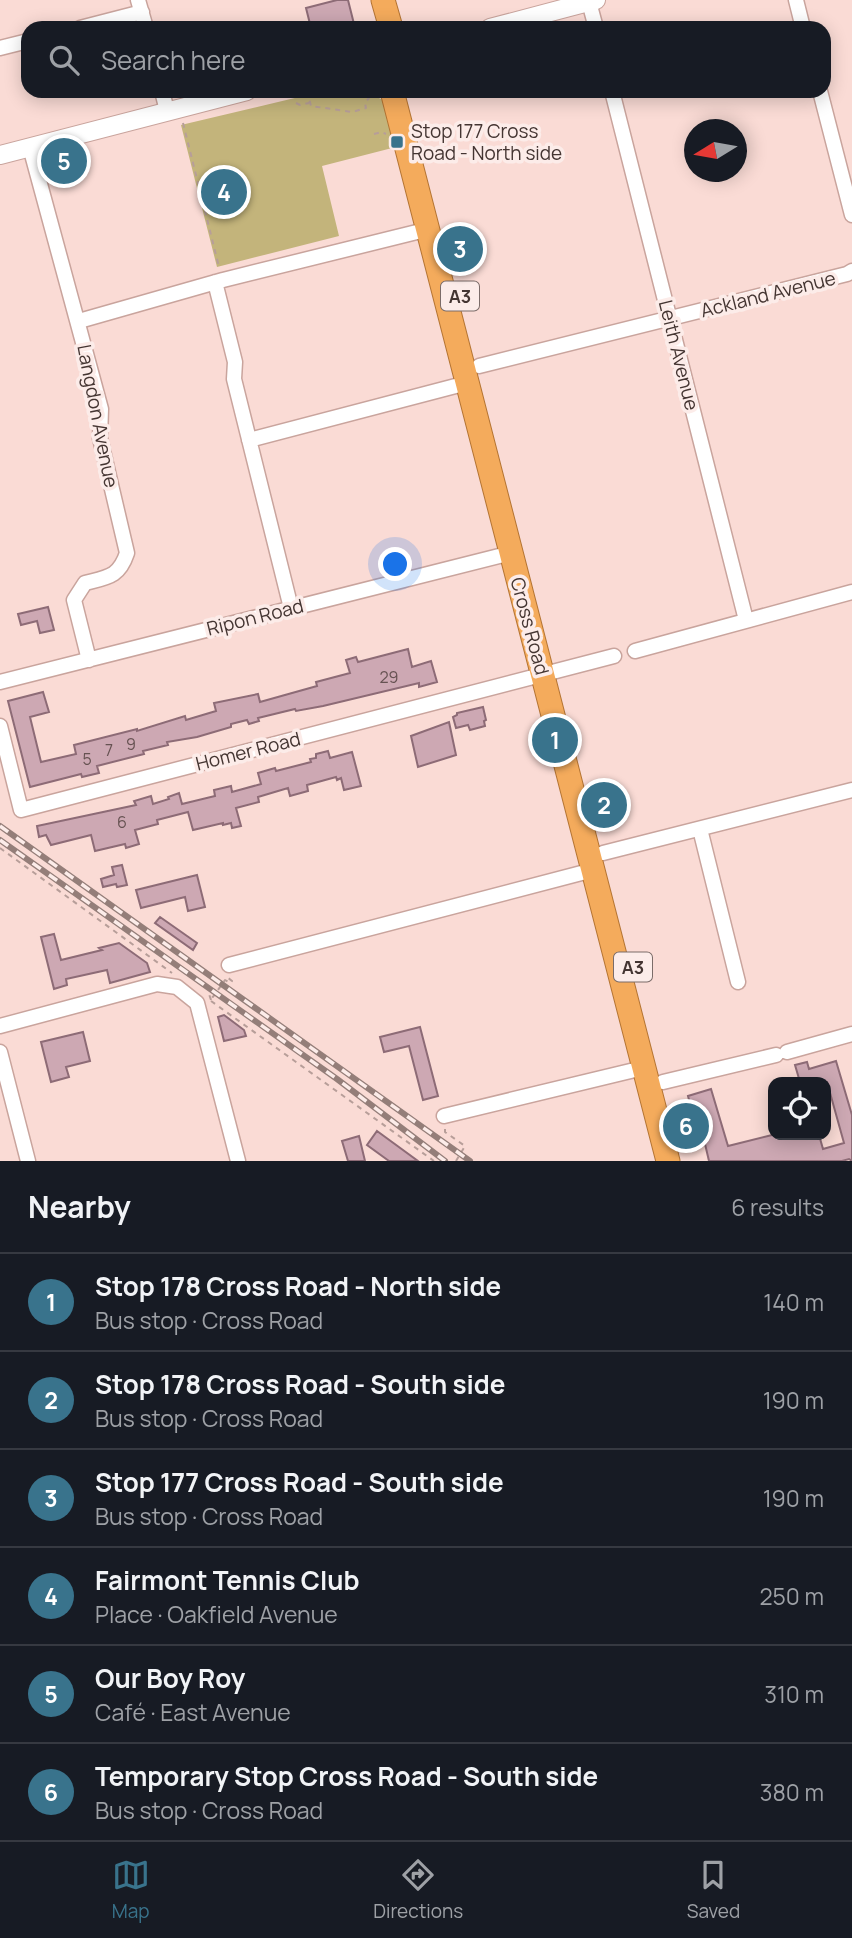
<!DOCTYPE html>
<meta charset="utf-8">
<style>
body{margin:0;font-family:Manrope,sans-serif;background:#20242c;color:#f1f3f6}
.controls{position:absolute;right:21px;bottom:21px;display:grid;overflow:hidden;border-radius:14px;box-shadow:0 4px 18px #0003}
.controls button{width:63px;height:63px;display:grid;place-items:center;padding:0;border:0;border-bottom:2px solid #363941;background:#171b24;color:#f1f3f6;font:35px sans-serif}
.compass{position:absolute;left:684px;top:119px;width:63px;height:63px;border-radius:50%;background:#171b24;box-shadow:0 4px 18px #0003;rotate:259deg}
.you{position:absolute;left:396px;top:565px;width:24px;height:24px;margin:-18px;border:5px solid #fff;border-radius:50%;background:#1a73e8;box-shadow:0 0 0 10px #1a73e833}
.badge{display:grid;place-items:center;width:46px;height:46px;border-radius:50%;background:#39738c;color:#fff;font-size:23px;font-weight:700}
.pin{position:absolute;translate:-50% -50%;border:4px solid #fff;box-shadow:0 2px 7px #0006}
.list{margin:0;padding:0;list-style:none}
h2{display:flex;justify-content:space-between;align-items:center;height:91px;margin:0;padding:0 28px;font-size:30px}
h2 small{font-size:23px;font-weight:400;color:#9ea1a6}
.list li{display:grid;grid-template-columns:46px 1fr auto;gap:21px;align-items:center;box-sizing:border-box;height:98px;padding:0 28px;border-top:2px solid #363941}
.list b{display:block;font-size:26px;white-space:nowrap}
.list p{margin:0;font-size:23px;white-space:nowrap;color:#9ea1a6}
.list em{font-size:23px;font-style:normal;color:#9ea1a6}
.icon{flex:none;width:38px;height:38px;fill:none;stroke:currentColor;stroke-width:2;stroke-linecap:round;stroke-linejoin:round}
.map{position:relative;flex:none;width:852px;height:1161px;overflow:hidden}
.search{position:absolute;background:#171b24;box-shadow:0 4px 18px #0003;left:21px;right:21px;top:21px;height:77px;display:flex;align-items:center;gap:18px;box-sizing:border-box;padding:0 24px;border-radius:21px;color:#9ea1a6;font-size:26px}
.sheet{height:679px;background:#171b24}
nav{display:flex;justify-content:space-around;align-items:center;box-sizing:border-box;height:98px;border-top:2px solid #363941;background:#171b24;font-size:19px;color:#9ea1a6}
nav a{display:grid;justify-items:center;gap:4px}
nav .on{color:#39738c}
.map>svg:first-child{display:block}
</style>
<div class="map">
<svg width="852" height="1161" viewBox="0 0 852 1161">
<rect width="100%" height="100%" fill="#fadbd5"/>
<path fill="#c3b47b" d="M324,91h41l20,10 11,46 -74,19 17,70 -122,31 -36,-142z"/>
<path fill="#cda8b3" stroke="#8d6b76" stroke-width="2" d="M337,0h11l7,28h-44l-5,-20z
M77,153l4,14 -5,2 1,7 -16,4 -2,-6 -7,2 -4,-15z
M229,183l6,7 -10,10 -17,4 -3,-10 10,-3v-6z
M48,607l6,23 -14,3 -3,-12 -16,4 -3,-11z
M408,649l4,18 19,-6 6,21 -18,5v-4l-96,23 -27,5 -1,-2 -37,9 1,3 -10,3 -2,-4 -16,4v3l-34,10 -30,5 1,3 -25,6 1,3 -47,12 2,7 -17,4 -1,-3 -51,13 -22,-86 35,-9 6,20 -19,5 11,45 35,-8 -2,-9 63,-16v2l48,-15 1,4 30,-9 -2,-8 44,-9 2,8 57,-16 -1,-4 34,-9 -4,-13 10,-3 2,5z
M483,707l3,13 -2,1 1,5 -15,4 -2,-5 -12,3 -3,-11 4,-2v-2z
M449,722l7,33 -38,12 -7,-31z
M328,751l2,7 22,-6 9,34 -17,4 -3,-12 -4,2 -1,-3 -29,8 1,6 -18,5 -2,-8 -30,9 1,5 -23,6 5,18 -9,2 -1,-5 -8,2v-2l-30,7 -5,-18 -31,8 1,4 -23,6 4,14 -13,4 -1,-4 -30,7 -4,-16 -40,10 -5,-10 -7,2 -2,-11 99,-21 -2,-4 17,-5 2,8 16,-5 -1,-2 11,-4 3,11 33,-8 -1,-6 17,-4 1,6 29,-8 -3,-11 17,-5 1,3 35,-9 -1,-3 6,-1v-4z
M122,865l5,20 -10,2 -1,-3 -13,3 -2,-8 13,-4 -2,-8z
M197,875l8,32 -17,4 -3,-14 -44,11 -5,-18z
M160,917l37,26 -4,7 -38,-27z
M54,934l7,26 41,-10 -3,-2 20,-5 28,20 3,9 -40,11 -3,-13 -41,9 1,6 -13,4 -13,-52z
M224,1015l20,15 2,6 -22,5 -6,-24z
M420,1027l18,69 -15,4 -14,-54 -25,6 -4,-15z
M83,1032l7,29 -24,6 3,10 -18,5 -10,-40z
M836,1061l16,54v46l-3,-2 -7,2h-133l-11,-47 -5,1 -5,-19 23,-7 17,57 44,-11h47l4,14 21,-6 -17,-61h-27l-5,-17 12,-3 2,7z
M377,1131l41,30h-29l-22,-16z
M359,1136l6,25h-17l-6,-20z"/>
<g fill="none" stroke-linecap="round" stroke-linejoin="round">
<defs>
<path id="minor" d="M138,0l8,28
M796,0l7,28
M589,2l7,26
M80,28l62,-16
M0,48l28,-7
M162,91l5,20
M612,91l134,529
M820,91l32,124
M30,147l71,262 -1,29 27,115c-8,24 -19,24 -42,30l-11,17 15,60
M215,282l20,80 -1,17 57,229
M79,321l144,-41 206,-51
M479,366l368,-92 5,-3
M249,440l218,-57
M635,651l217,-59
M0,682l511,-129
M0,726l21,84 593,-154
M700,829l38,153
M603,853l249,-63
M229,965l364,-95
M0,1026l157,-42 20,3 20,16 41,158
M0,1052l28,109
M787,1052l65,-18
M663,1082l113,-27
M444,1116l199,-48"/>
<path id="tertiary" d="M490,28l106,-28
M0,155l247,-64"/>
<path id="trunk" d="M383,0l8,28
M392,91l276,1070"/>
</defs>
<use href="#minor" stroke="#c9a49d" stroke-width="17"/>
<use href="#tertiary" stroke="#c9a49d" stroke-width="20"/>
<use href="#trunk" stroke="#b47433" stroke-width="25"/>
<path stroke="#b79e99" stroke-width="2" stroke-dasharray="5 5" stroke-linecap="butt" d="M307,91l4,15 41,6 14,-4 -1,-5 9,-12
M296,103l4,2 9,-2
M183,123l36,144
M374,134l8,-2 4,2
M0,848l172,125
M211,1000l-2,-6 4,3 12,-17 5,3 2,-2 -5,-4
M211,1001l223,160
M445,1129v3l20,14 -9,15"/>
<use href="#minor" stroke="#fff" stroke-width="14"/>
<use href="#tertiary" stroke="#fff" stroke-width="18"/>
<use href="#trunk" stroke="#f4ab5c" stroke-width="23"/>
<defs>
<path id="rail" d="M0,826l470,335
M0,840l337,239 108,82"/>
</defs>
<use href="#rail" stroke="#947e79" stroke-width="6"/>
<use href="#rail" stroke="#fcece9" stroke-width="3.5" stroke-dasharray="10" stroke-linecap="butt"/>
</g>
<rect fill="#39738c" stroke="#fcece9" stroke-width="2.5" x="390" y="135" width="14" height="14" rx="3.5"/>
<g text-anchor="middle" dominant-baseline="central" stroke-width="7" stroke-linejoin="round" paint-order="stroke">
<g font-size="16" fill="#665252">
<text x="389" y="677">29</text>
<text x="131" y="744">9</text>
<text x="109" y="750">7</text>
<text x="87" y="759">5</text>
<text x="122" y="822">6</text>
</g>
<g fill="#fcece9" stroke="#7b6c69" stroke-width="2">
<rect x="441" y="281.5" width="38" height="29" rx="5"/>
<rect x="614" y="952.5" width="38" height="29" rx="5"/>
</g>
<g font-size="18" font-weight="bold" fill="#443532">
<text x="460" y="296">A3</text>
<text x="633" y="967">A3</text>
</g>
<g font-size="19" fill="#443532" stroke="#fcece9" text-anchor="start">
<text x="411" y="131">Stop 177 Cross<tspan x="411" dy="22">Road - North side</tspan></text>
</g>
<g font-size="19" fill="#443532" stroke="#fcece9">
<text transform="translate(768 294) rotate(-14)">Ackland Avenue</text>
<text transform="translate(679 355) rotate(76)">Leith Avenue</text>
<text transform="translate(98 416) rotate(79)">Langdon Avenue</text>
<text transform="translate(255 617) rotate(-14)">Ripon Road</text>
<text transform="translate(530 626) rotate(75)">Cross Road</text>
<text transform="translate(248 751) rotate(-14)">Homer Road</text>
</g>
</g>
</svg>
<div class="controls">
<button><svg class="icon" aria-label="locate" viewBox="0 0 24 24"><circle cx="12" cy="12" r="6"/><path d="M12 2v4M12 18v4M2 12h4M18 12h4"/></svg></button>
</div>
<svg class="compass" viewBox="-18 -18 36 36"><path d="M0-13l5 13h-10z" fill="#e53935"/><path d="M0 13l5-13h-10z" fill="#9ea1a6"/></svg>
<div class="you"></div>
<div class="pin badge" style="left:555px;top:740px">1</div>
<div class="pin badge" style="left:604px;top:805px">2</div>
<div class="pin badge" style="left:460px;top:249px">3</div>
<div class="pin badge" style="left:224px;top:192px">4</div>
<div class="pin badge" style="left:64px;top:161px">5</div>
<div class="pin badge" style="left:686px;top:1126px">6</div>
<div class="search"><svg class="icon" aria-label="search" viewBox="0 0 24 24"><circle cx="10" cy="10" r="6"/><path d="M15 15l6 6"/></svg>Search here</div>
</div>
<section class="sheet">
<h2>Nearby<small>6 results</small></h2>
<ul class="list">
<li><span class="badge">1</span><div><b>Stop 178 Cross Road - North side</b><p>Bus stop · Cross Road</p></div><em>140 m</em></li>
<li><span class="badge">2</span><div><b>Stop 178 Cross Road - South side</b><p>Bus stop · Cross Road</p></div><em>190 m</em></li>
<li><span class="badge">3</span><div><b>Stop 177 Cross Road - South side</b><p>Bus stop · Cross Road</p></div><em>190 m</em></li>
<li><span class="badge">4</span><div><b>Fairmont Tennis Club</b><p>Place · Oakfield Avenue</p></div><em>250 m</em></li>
<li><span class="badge">5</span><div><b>Our Boy Roy</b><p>Café · East Avenue</p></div><em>310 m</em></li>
<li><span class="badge">6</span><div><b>Temporary Stop Cross Road - South side</b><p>Bus stop · Cross Road</p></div><em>380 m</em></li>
</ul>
</section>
<nav>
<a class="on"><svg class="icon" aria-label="map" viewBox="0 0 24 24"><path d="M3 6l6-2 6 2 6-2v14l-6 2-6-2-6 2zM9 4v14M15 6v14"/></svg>Map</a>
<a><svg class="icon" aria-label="directions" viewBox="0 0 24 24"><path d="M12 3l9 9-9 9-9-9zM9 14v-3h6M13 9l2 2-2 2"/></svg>Directions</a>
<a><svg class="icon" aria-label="saved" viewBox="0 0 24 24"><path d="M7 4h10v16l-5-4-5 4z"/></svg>Saved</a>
</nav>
